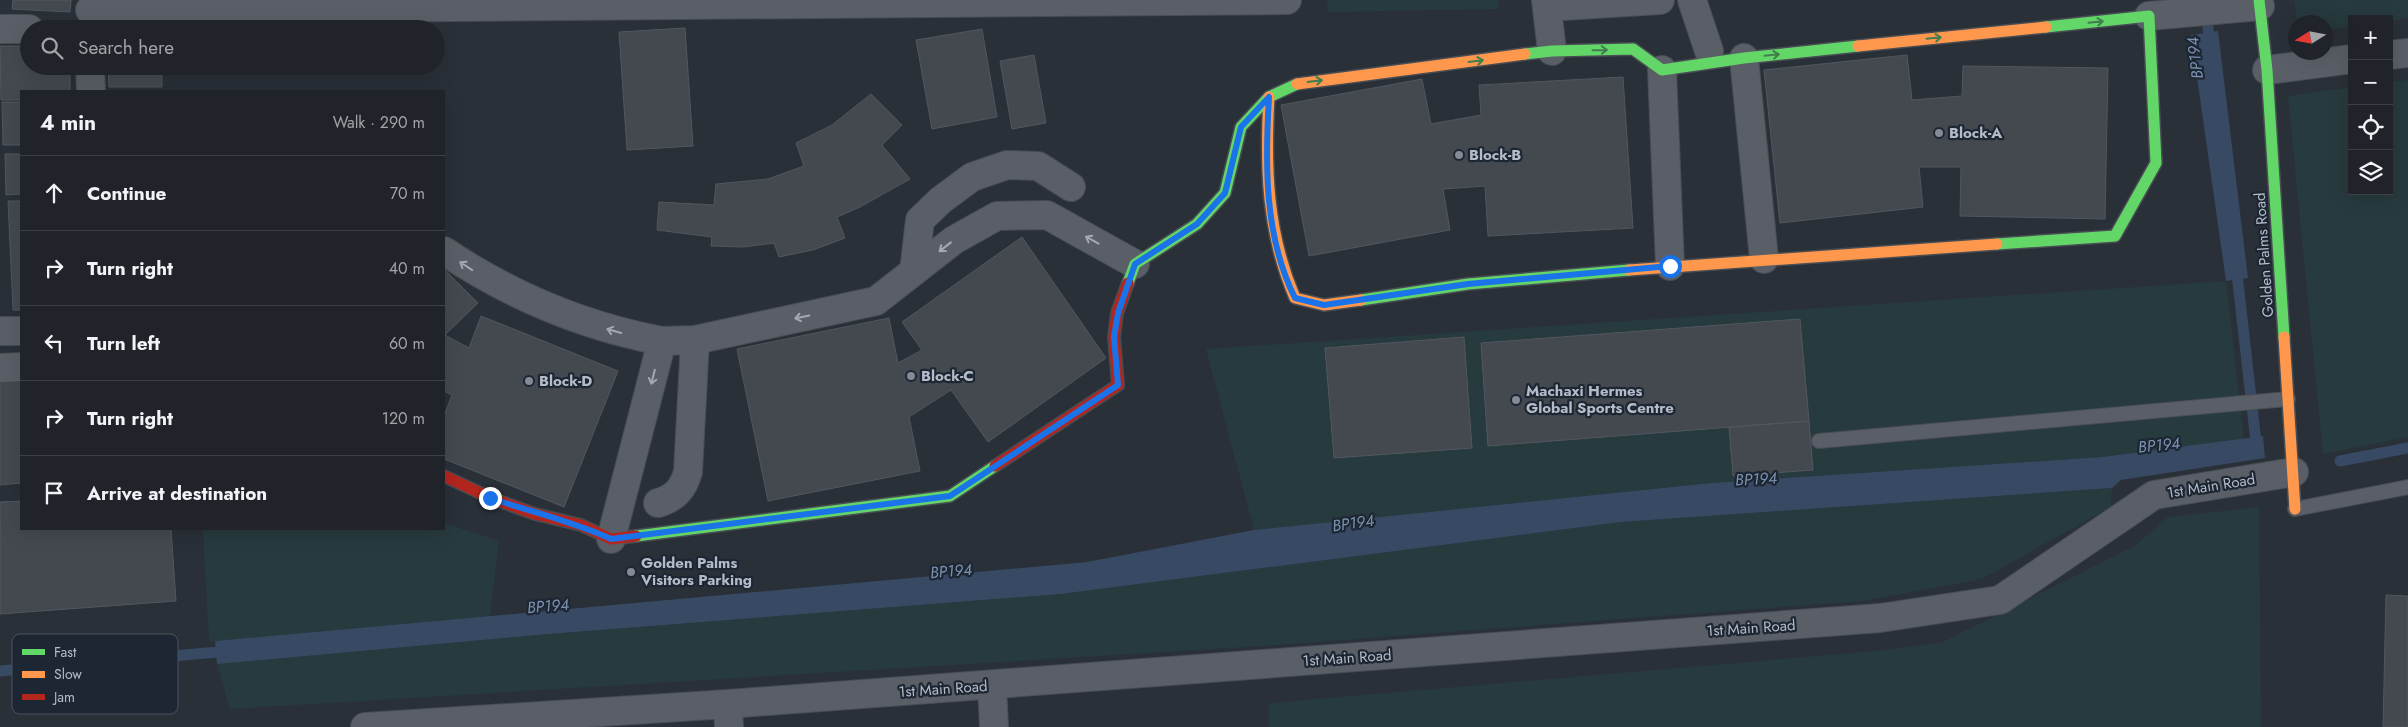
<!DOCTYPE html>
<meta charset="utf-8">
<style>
body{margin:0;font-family:Jost,sans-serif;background:#2d3036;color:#f1f3f6}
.controls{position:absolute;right:15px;top:15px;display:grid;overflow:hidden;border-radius:0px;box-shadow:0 5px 20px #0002}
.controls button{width:45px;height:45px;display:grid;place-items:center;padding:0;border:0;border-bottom:1px solid #3d4147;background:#20242a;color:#f1f3f6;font:25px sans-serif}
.compass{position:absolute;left:2288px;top:15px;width:45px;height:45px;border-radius:50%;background:#20242a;box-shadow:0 5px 20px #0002;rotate:259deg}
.stop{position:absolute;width:15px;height:15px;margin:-11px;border:4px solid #1a73e8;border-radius:50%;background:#fff}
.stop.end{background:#1a73e8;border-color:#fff;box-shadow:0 1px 5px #0008}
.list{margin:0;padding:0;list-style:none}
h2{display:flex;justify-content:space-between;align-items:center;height:65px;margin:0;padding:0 20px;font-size:21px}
h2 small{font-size:16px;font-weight:400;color:#a2a4a8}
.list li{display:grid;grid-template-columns:32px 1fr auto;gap:15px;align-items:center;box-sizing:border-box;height:75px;padding:0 20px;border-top:1px solid #3d4147}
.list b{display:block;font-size:19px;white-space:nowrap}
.list em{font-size:16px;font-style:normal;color:#a2a4a8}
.icon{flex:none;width:28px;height:28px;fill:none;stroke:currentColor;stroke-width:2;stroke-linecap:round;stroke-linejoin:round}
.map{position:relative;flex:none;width:2408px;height:727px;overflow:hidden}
.search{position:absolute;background:#20242a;box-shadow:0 5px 20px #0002;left:20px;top:20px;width:425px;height:55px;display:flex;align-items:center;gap:12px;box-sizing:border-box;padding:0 18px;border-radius:28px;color:#a2a4a8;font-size:19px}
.panel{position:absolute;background:#20242a;box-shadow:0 5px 20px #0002;left:20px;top:90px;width:425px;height:440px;border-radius:0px}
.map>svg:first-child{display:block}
</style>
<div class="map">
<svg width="2408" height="727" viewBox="0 0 2408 727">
<rect width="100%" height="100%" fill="#2a3038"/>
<path fill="#273a3e" d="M1327,0h171l1,9 -171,3z
M2294,0h114v18l-19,3v-2h-37v7l-26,4v-8h-29z
M2408,80v357l-85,17 -35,-358 64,-9v104h37v-109z
M2226,281l18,158 -142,18 -391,26 -457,47 -48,-181z
M2112,488l-1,19 -129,72 -120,22 -600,45 -1032,63 -13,-45 332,-30 512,-40 560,-72z
M2259,507l2,220h-992v-24l618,-53 56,-8 193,-97 32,-28z
M444,523l55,18 -9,75 -281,26 -6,-113h241z"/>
<path fill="#384963" d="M2218,31l30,247 -22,3 -35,-246z
M2263,436l2,22 -144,22 -9,8 -491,34 -560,72 -512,40 -332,30 -2,-23 872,-79 167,-32 457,-47 391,-26z"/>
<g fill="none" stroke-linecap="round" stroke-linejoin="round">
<path stroke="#384963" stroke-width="11" d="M2206,10l4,36
M2236,265l21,186
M2340,461l68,-13
M0,671l230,-20"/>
</g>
<path fill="#444950" stroke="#52575f" d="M13,0h58l-1,12 -58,-3z
M685,28l8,118 -66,4 -8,-118z
M982,29l15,88 -65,12 -16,-89z
M0,46h29v20h41v25h-49v9h-20z
M1034,55l12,68 -34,6 -12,-68z
M1907,55l5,45 50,-4 1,-30 145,2 -3,151 -145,-3 1,-49h-42l4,40 -143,16 -16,-153z
M108,66h54v21h-53z
M1623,77l10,151 -145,8 -3,-50 -42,3 7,41 -141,26 -28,-151 141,-26 9,45 50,-9 -2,-30z
M871,94l31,31 -20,20 28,34 -50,28 -23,10 8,21 -32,12 -34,7 -5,-14 -31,4 -32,-1 1,-9 -55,-7 2,-28 55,3 2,-21 52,-5 36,-13 -8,-23 36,-18z
M2,102h19v43h-18z
M5,154h16v40l-15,1z
M8,201h13v109h-8z
M1022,237l84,121 -118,84 -37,-52 -42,27 11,54 -152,30 -31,-152 152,-31 9,45 24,-13 -20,-28z
M444,269l34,34 -33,32 24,13 12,-32 137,55 -54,136 -120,-48v-43l8,-21 -8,-4z
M1800,319l9,102 -321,25 -7,-103z
M1464,337l8,111 -138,10 -9,-110z
M21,379v104l-21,2v-104z
M1809,421l4,49 -80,6 -4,-49z
M21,501v28h150l5,72 -176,13v-112z
M2386,595l22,1v131h-25z"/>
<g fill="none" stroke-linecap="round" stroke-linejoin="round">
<defs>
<path id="lane" d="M1819,441l469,-42
M2295,509l113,-22"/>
<path id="street" d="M1546,0l6,51
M1692,0l17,51
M1547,7l113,-7
M90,10l1197,-10
M2149,16l111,-10
M0,29h29
M2389,55l19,-2
M1744,58l20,201
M90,66l1,25
M1662,70l8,196
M2267,70l85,-11
M444,251c67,45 138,75 218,90
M914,271l6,-51 21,-20 31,-23 35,-12 31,1 33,21
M0,331h21
M0,368l21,-1
M658,503c17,-5 25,-14 30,-31l7,-132
M611,539l51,-198 33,-1 181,-39 78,-61 43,-24 50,-1 88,49
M992,685l2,42
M728,704l1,23
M365,727l363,-23 1152,-86 120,-18 154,-105 140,-23"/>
<path id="fast" d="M2259,0l8,70 17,267
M1525,54l27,-3 81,-2 29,21 82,-12 114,-12
M1997,244l118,-8 41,-73 -7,-147 -103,11
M1128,283l7,-19 62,-40 28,-31 16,-66 28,-30 28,-13
M1361,300l107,-16 161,-14
M636,536l314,-40 45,-30"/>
<path id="slow" d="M1858,46l188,-19
M1297,84l228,-30
M1269,97c-4,70 -2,136 26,201l29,7 37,-5
M1629,270l368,-26
M2284,337l11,172"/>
<path id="jam" d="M995,466l123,-81 -4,-48 3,-24 11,-30
M444,476l47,22 44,16 46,11 30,14 25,-3"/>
</defs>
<use href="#lane" stroke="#484c53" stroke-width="16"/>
<use href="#street" stroke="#484c53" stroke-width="30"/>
<use href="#fast" stroke="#484c53" stroke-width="14"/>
<use href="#slow" stroke="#484c53" stroke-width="14"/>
<use href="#jam" stroke="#484c53" stroke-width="14"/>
<use href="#lane" stroke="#5a5e66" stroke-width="14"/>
<use href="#street" stroke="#5a5e66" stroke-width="28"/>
<use href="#fast" stroke="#63d668" stroke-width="11"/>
<use href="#slow" stroke="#ff974d" stroke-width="11"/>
<use href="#jam" stroke="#b3261e" stroke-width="11"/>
</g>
<defs><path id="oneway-shaft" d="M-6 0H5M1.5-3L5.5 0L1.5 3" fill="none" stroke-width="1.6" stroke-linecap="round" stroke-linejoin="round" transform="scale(1.25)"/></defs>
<g stroke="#407e4e">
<use href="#oneway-shaft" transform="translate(2096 22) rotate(-6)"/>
<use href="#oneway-shaft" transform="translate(1934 38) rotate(-6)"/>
<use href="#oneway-shaft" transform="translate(1600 50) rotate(-1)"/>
<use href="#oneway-shaft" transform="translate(1772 55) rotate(-6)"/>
<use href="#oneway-shaft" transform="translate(1476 61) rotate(-7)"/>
<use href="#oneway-shaft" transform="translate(1315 81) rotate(-7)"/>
</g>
<g stroke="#a2a9b5">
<use href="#oneway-shaft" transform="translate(1092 240) rotate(-151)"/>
<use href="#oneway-shaft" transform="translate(945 247) rotate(142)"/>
<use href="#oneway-shaft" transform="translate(466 266) rotate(-146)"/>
<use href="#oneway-shaft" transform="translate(802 317) rotate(168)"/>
<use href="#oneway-shaft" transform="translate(614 331) rotate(-164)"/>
<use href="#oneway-shaft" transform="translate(653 377) rotate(104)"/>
</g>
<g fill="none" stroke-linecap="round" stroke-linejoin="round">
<path stroke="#1a73e8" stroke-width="6" d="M490,498c41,14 82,23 121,41l339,-43 168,-111 -4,-48 4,-24 17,-49 62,-40 28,-31 16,-66 28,-30c-4,67 -5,139 26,201l29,7 144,-21 202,-18"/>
</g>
<g fill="#848b96" stroke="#1d2633" stroke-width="2">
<circle cx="1939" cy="133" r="5"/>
<circle cx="1459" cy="155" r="5"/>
<circle cx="911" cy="376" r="5"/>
<circle cx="529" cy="381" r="5"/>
<circle cx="1516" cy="400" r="5"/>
<circle cx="631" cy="572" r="5"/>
</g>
<g text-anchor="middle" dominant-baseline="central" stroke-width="4.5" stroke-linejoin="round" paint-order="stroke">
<g font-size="15" font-weight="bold" fill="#b4bcc9" stroke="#1d2633" text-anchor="start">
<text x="1949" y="133">Block-A</text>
<text x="1469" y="155">Block-B</text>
<text x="921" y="376">Block-C</text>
<text x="539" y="381">Block-D</text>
<text x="1526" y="391">Machaxi Hermes<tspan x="1526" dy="17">Global Sports Centre</tspan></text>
<text x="641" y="563">Golden Palms<tspan x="641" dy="17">Visitors Parking</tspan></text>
</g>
<g font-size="15" fill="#b4bcc9" stroke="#1d2633">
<text transform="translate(2264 255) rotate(-94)">Golden Palms Road</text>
<text transform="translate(2211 486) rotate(-9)">1st Main Road</text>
<text transform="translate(1751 628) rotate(-4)">1st Main Road</text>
<text transform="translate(1347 658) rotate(-4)">1st Main Road</text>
<text transform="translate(943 689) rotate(-4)">1st Main Road</text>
</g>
<g font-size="16" font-style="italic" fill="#7c92b1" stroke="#1d2633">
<text transform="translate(2195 58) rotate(-97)">BP194</text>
<text transform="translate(2159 445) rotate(-6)">BP194</text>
<text transform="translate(1756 479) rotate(-3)">BP194</text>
<text transform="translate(1353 523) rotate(-8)">BP194</text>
<text transform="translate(951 571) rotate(-5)">BP194</text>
<text transform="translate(548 606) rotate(-5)">BP194</text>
</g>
</g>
<rect x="12" y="634" width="166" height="80" rx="8" fill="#1d2633" stroke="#4a5360" stroke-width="1"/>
<rect x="22" y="649" width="23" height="6" fill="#63d668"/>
<rect x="22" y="671" width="23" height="7" fill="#ff974d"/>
<rect x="22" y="694" width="23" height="6" fill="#b3261e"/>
<g font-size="14" fill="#b4bcc9">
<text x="54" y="657">Fast</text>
<text x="54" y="679">Slow</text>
<text x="54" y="702">Jam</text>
</g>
</svg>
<div class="controls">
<button>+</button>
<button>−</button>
<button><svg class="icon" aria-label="locate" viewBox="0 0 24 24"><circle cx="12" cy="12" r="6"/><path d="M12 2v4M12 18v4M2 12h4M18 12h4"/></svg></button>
<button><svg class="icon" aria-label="layers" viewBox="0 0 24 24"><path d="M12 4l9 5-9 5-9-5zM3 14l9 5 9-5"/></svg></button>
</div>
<svg class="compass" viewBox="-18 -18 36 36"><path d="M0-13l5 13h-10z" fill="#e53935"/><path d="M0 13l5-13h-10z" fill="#a2a4a8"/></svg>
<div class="stop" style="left:1670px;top:266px"></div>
<div class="stop end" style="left:490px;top:498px"></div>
<div class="search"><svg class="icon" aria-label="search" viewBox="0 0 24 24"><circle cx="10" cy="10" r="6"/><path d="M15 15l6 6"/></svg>Search here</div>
<section class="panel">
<h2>4 min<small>Walk · 290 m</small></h2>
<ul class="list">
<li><svg class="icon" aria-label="ahead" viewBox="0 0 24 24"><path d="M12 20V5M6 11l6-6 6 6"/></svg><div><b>Continue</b></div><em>70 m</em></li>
<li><svg class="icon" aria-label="right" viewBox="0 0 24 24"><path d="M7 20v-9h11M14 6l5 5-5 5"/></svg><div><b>Turn right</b></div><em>40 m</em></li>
<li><svg class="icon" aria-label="left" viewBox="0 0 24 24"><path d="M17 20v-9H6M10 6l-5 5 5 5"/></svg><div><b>Turn left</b></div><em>60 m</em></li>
<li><svg class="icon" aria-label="right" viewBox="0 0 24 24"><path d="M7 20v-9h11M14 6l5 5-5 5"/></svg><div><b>Turn right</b></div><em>120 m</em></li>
<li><svg class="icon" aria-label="arrive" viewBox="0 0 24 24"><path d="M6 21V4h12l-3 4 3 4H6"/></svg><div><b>Arrive at destination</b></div></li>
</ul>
</section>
</div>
